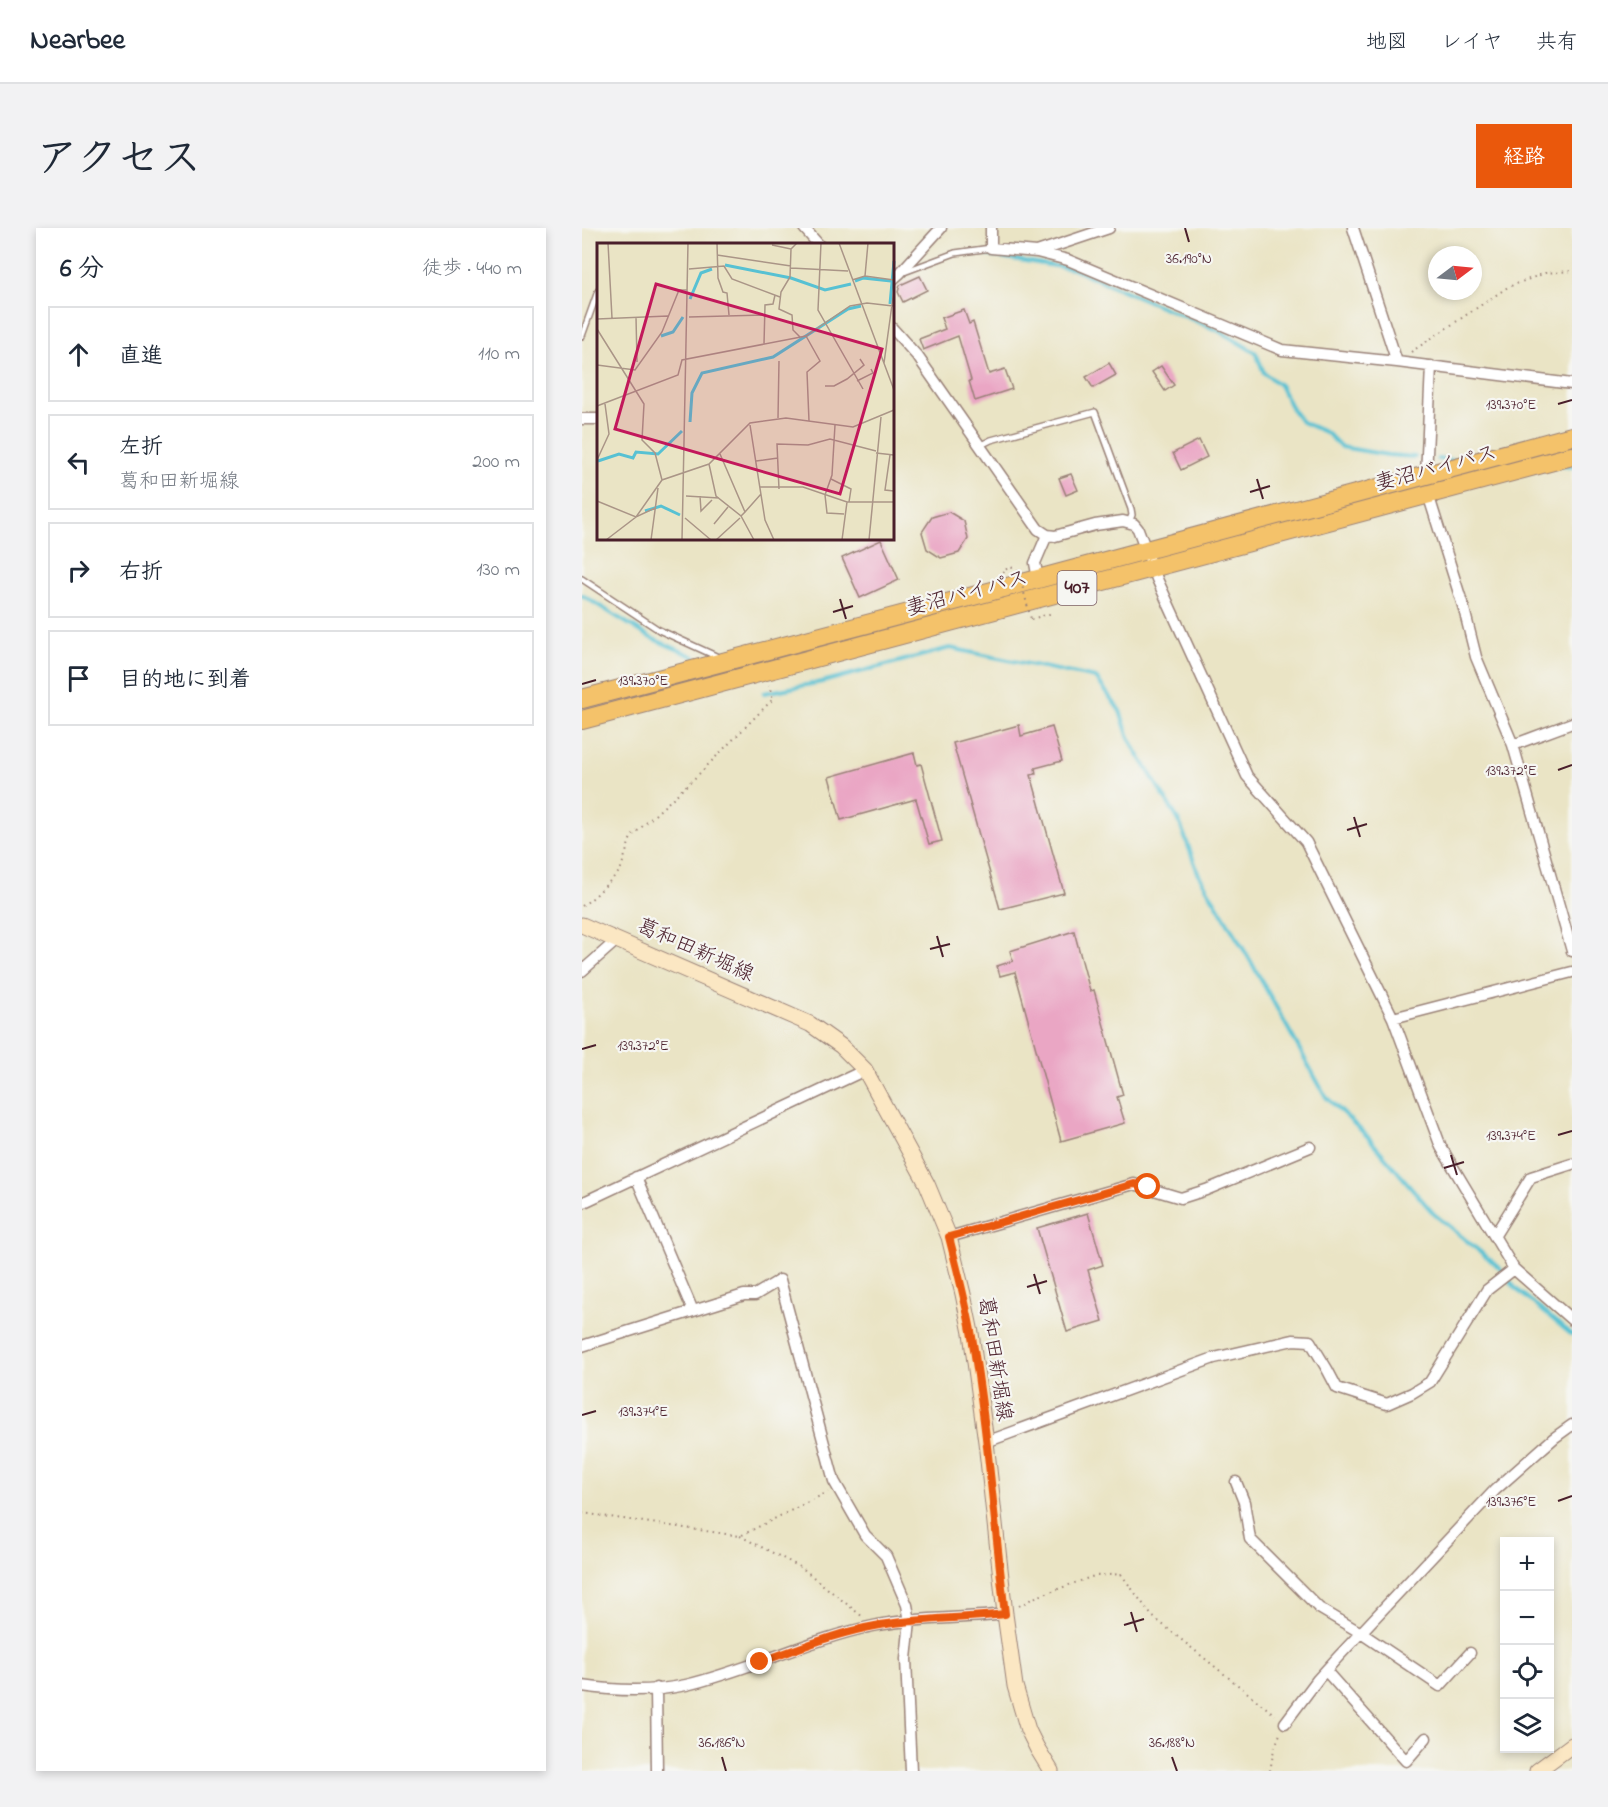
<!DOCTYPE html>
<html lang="ja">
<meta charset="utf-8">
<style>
body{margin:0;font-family:"Indie Flower","Klee One",sans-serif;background:#f2f2f3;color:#1f2937}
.controls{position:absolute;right:18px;bottom:18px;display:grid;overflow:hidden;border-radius:0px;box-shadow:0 3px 9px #0003}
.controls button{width:54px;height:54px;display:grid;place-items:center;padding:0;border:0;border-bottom:2px solid #e0e1e3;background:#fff;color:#1f2937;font:30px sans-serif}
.compass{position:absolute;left:846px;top:18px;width:54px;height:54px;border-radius:50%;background:#fff;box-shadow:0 3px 9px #0003;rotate:74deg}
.stop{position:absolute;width:18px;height:18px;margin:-14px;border:4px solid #ea580c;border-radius:50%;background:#fff}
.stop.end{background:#ea580c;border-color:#fff;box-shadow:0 2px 6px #0008}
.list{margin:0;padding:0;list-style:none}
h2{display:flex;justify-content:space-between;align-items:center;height:78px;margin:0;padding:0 24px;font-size:26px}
h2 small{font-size:20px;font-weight:400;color:#747a83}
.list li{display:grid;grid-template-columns:39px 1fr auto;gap:18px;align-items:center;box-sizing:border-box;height:96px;margin:0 12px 12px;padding:0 12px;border:2px solid #e0e1e3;border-radius:0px}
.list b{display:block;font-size:22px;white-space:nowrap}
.list p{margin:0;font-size:20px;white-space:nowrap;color:#747a83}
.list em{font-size:20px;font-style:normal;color:#747a83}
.icon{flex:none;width:33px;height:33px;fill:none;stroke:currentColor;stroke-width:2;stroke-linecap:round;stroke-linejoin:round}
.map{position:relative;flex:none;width:990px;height:1543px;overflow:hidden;border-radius:0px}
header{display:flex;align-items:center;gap:36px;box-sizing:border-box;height:84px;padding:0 30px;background:#fff;border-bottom:2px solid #e0e1e3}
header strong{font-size:28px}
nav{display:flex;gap:33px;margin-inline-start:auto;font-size:21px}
.intro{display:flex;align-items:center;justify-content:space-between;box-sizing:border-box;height:144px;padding:0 36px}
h1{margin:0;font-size:42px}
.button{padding:15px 27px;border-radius:0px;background:#ea580c;color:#fff;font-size:21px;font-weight:700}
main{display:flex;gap:36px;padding:0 36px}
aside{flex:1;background:#fff;border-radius:0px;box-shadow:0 3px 9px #0003}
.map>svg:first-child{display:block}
</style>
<header>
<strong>Nearbee</strong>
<nav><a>地図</a><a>レイヤ</a><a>共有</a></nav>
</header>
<div class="intro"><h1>アクセス</h1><a class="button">経路</a></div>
<main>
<aside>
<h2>6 分<small>徒歩 · 440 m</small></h2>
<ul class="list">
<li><svg class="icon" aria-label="ahead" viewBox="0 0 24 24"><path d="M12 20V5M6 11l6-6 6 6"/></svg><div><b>直進</b></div><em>110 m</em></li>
<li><svg class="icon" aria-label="left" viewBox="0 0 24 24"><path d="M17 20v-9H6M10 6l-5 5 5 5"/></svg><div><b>左折</b><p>葛和田新堀線</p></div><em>200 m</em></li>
<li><svg class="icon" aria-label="right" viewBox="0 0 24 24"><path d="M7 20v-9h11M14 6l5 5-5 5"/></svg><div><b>右折</b></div><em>130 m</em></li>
<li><svg class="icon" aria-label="arrive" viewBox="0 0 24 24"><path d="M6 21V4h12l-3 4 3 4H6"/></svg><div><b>目的地に到着</b></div></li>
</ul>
</aside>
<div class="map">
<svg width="990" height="1543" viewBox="0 0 990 1543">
<rect width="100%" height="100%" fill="#f6f6f2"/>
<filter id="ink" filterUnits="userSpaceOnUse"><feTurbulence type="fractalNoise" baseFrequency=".0167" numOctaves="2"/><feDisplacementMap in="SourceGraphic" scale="12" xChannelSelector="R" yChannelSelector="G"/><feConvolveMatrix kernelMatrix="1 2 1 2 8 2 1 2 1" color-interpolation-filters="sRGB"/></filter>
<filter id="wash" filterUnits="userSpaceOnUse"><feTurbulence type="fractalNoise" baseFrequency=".008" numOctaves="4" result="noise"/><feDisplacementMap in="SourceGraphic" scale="24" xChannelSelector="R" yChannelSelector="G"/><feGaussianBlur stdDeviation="1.35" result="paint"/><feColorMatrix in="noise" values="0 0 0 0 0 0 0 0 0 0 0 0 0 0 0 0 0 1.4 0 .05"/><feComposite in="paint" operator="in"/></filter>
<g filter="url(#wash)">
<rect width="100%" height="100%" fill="#eae4c5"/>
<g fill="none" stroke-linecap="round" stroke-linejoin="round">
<path stroke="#57c1d3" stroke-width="4" d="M406,27l85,14 148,63 35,21 8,20 16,12 12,24 10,13 25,11 14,14 47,8 27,2
M856,231l14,1
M980,238l10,1
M0,367l69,43 44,19
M182,465l58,-11 128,-34 146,30 24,33 8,24 8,16 43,70 20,54 51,85 76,137 41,39 67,78 66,54 15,20 57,47"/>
</g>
<g id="blocks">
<path fill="#eaa6c4" d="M338,48l7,14 -24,12 -5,-10 2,-7z
M382,82l5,14 4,-2 16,52 16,-5 7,20 -37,12 -6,-20 2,-1 -13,-44 -35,14 -4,-11 26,-10 -4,-11z
M527,135l7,12 -23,13 -7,-11z
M579,138l13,19 -9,6 -13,-19z
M617,212l8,17 -26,13 -8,-17z
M489,246l7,16 -12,5 -7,-17z
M367,284l15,9 4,18 -9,14 -18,5 -14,-9 -5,-17 10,-15z
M299,312l18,40 -39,18 -18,-40z
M437,497l2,11 31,-9 10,34 -27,7 1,6 -5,1 33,118 -64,16 -47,-166z
M332,525l3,12 4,-1 21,77 -13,3 -13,-45 -75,21 -12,-43z
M492,703l16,60 4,-1 29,105 -6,2 8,26 -64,18 -46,-169 -15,4 -3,-10 16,-5 -3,-10z
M506,985l15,52 -15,5 15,51 -36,11 -30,-104z"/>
</g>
</g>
<g filter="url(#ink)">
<use href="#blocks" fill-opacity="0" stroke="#9a8278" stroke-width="1.5"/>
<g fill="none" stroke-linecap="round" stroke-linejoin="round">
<defs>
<path id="service" d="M322,44l51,-19 36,-5
M0,108l16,-45
M397,218l12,-6 104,-28 36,97 1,6 -3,7
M0,351l77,51 59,27"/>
<path id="minor" d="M222,0l14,16
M409,0v20l46,4 31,8 214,90 115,12 175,22
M771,0l44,134
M455,24l72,-24
M310,52l8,-7 41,-45
M310,100l26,29 120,172 9,6 8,1 40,-11 28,-4 11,3 4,5 19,50 90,197 59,66 87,176 48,129 73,122 58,51
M0,191h16
M844,248l5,-110
M846,266l36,115 12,48 37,88 59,206
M456,351l-3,-16 12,-28
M931,517l59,-22
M0,743l35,-31
M811,790l179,-46
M54,949l57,134
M0,975l283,-133
M913,1007l36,-58 41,-13
M367,1009l185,-53 47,14 25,-8 104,-43
M0,1118l162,-51h11l25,-15 54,201 31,54 21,21 21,49 3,16 -4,38 5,112
M404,1214l228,-84 79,-18 17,1 17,28 10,19 50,16 25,-11 18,-11 57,-92 27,-21
M654,1254l8,20 6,37 69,69 42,25 79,53 30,-33
M744,1443l80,90 20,-23
M0,1458c34,5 71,6 104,-1 64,-15 123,-46 187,-59 43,-9 88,-7 132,-12
M74,1460l1,83
M703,1495l33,-44 20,-22 157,-167 59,-52 18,-13"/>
<path id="secondary" d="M0,697l228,99 31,22 24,24 62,114 22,53 14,57 8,39 15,109 19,172 10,72 13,44 9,18 14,23
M955,1543l35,-26"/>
<path id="trunk" d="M0,471l456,-120 534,-143
M0,492l990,-264"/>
</defs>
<use href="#service" stroke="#9a8278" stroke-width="8"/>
<use href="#minor" stroke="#9a8278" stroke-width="13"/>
<use href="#secondary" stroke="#9a8278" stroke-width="17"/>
<use href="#trunk" stroke="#9a8278" stroke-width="20"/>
<path stroke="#9a8278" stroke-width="2" stroke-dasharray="1.5 4.5" stroke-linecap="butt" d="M829,124l97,-65 37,-14 27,-2
M422,345l-1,-3 12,-3
M449,391l22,-6
M0,678l13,-10 25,-25 11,-34 69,-64 73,-74 -4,-14
M0,1285l158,23 88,-44
M158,1308l62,32 61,49
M437,1378l14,-8 61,-22 27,-2 31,42 123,99
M688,1543l4,-22 6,-15"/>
<use href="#service" stroke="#fff" stroke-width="5"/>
<use href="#minor" stroke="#fff" stroke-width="10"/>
<use href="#secondary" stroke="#fbe7c3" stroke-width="15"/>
<use href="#trunk" stroke="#f4c26a" stroke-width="18"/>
<path stroke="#9a8278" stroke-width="2" stroke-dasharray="1.5 4.5" stroke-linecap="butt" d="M436,342l13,49"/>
</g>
</g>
<g fill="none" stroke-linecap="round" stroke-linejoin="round" filter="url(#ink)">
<path stroke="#ea580c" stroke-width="8" d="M178,1434c38,-13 75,-29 115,-36 43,-8 86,-7 130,-12 -11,-93 -18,-191 -34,-283 -6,-32 -14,-63 -22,-94l185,-53 14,3"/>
</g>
<path fill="none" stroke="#4a1f2b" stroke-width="2" d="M603,0l4,14M976,176l14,-4M675,251l6,20M668,264l20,-6M258,371l6,20M251,384l20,-6M0,456l14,-4M976,542l14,-5M772,589l6,20M765,602l20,-6M355,708l6,21M348,721l20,-5M0,821l14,-4M976,907l14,-4M869,927l6,20M862,940l20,-6M452,1046l6,20M445,1059l20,-6M0,1187l14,-4M976,1273l14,-5M549,1384l6,20M542,1397l20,-6M140,1529l4,14M590,1529l5,14"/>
<g text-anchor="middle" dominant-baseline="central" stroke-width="4.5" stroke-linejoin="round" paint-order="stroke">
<rect fill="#f6f6f2" stroke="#7e6067" stroke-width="1.5" x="475.5" y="343" width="39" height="34" rx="4.5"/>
<g font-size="20" font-weight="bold" fill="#4a1f2b">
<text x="495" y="360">407</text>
</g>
<g font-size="21" fill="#4a1f2b" stroke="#f6f6f2">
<text transform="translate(854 241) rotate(-15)">妻沼バイパス</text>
<text transform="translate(385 366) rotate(-15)">妻沼バイパス</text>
<text transform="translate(113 723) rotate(24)">葛和田新堀線</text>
<text transform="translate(412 1131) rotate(81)">葛和田新堀線</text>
</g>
</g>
<g transform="translate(15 15)">
<rect width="297" height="297" fill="#eae4c5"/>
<path fill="none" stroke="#57c1d3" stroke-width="3" d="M128,22l66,13 34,12 26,-6M258,38l8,-3 28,3M93,56l11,-26 11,-4M293,61l4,-43M64,93l12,-4 10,-15M93,179l2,-29 10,-20 71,-16 75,-48 13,-3M1,218l21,-7 14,4 3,-6 22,2 24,-23M48,268l16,-5 19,9"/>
<path fill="none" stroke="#aa9587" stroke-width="1.5" d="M11,0l4,75M120,0l1,35 5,14 4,1 2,22M200,0l-6,6 -1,28 -9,15 -2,17 13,6 1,15 7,7M224,0l-3,67 45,79M242,0l55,147M175,2l19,4M120,12l74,11M194,25l57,3M92,26l35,-3 8,13 48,18M268,33l3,-33M255,37l13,-4 29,4M39,74l1,45M92,74l76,-2M0,76l71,-3M0,86l47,75 -2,36 13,13 7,27M209,93l14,25 -13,11 2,49M167,101l1,-39 8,-1 2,-9M287,120l10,-73M0,122l38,5 27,-38 17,-42h8M260,138l16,-8 -2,-4M228,143h9l13,-7 17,-14 -4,-6M0,163l81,-31 4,-15 124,-24 44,-30 17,-3 26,3M181,175l1,-57M153,182l15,95 9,20M238,182l-3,50 -7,20 2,18 17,1M279,210l18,2M123,211l25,58 -4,4M293,212l-5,35 9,1M0,217l12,-26 -4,-30M159,218l22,-3M112,221l7,32 25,20 13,24M234,236l20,10 -2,13M163,244h43l44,15h47M182,246l-2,-45 31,1 22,-6 46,12M89,253l33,2M103,253l1,15 11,-11M0,258l39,16 19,-9M148,269l16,-18M88,275l26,22M117,281l14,-17M9,297l30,-23 26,-37 47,-16 41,-41 36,-5 67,9 41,-17M54,297l7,-52M85,297l6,-297M119,297l24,-22M245,297l5,-38M272,297l12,-123"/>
<path fill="#c2185b" fill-opacity="0.15" stroke="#c2185b" stroke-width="3" d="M59,41l226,65 -42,145 -225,-65z"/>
<rect width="297" height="297" fill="none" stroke="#4a1f2b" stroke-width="3"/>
</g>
<g font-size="15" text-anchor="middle" fill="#4a1f2b" stroke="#f6f6f2" stroke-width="4.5" stroke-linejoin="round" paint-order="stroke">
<text x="607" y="35">36.190°N</text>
<text x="929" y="181">139.370°E</text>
<text x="61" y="457">139.370°E</text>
<text x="929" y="547">139.372°E</text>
<text x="61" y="822">139.372°E</text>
<text x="929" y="912">139.374°E</text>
<text x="61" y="1188">139.374°E</text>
<text x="929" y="1278">139.376°E</text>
<text x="140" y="1519">36.186°N</text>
<text x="590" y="1519">36.188°N</text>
</g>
</svg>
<div class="controls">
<button>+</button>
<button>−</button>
<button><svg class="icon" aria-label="locate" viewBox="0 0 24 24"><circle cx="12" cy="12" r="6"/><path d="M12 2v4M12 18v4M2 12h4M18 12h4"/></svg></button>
<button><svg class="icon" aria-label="layers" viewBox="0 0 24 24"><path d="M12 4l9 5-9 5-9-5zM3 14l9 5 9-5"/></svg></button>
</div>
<svg class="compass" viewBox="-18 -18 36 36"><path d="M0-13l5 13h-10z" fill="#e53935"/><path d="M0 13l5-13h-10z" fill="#747a83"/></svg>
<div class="stop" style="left:566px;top:959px"></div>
<div class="stop end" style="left:178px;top:1434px"></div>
</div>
</main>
